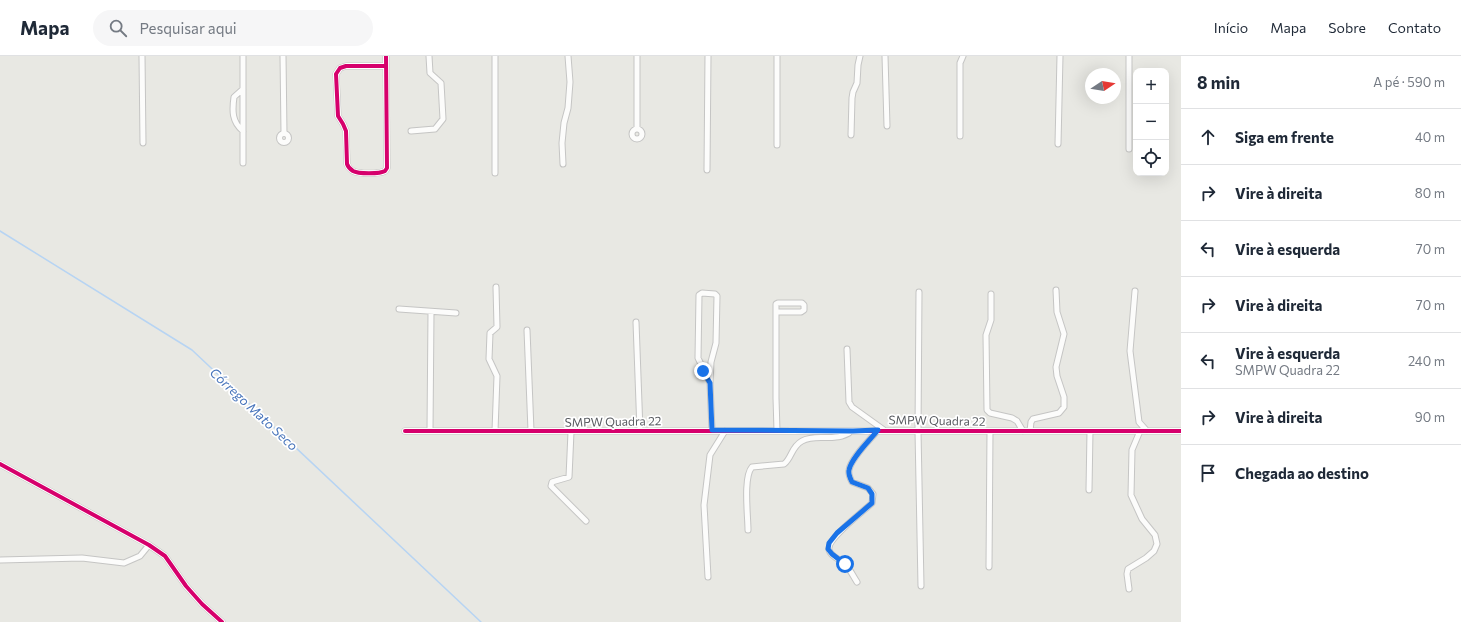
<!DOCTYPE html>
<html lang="pt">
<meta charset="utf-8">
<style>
body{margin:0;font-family:Commissioner,sans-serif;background:#f6f6f7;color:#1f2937}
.controls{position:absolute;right:12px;top:12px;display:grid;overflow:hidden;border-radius:8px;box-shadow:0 4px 16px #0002}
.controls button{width:36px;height:36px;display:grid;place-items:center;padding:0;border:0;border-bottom:1px solid #e0e1e3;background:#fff;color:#1f2937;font:20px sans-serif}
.compass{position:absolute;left:1085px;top:12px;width:36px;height:36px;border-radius:50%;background:#fff;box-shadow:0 4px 16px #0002;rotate:78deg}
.stop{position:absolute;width:12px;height:12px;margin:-9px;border:3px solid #1a73e8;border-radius:50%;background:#fff}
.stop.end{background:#1a73e8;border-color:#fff;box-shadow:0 1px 4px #0008}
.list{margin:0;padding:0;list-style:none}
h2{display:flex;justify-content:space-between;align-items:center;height:52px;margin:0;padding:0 16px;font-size:17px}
h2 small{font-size:13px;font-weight:400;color:#747a83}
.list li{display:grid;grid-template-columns:26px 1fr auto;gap:12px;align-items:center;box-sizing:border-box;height:56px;padding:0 16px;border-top:1px solid #e0e1e3}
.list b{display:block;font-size:15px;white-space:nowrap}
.list p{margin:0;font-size:13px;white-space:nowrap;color:#747a83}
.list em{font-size:13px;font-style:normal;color:#747a83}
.icon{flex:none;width:22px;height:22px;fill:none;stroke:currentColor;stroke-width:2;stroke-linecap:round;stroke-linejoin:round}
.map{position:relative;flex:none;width:1181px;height:566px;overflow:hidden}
header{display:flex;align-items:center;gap:24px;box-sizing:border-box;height:56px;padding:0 20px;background:#fff;border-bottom:1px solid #e0e1e3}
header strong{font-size:19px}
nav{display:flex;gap:22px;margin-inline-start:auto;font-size:14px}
.search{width:280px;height:36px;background:#f6f6f7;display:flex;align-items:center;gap:10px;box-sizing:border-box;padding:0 14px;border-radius:22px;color:#747a83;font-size:15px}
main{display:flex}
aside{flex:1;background:#fff}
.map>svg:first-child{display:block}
</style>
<header>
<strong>Mapa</strong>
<div class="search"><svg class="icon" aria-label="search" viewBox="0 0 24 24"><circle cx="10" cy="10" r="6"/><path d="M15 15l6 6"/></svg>Pesquisar aqui</div>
<nav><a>Início</a><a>Mapa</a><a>Sobre</a><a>Contato</a></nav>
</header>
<main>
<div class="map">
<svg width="1181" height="566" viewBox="0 0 1181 566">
<rect width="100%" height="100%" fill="#e8e8e3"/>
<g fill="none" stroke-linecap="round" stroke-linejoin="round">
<path stroke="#b7d4f3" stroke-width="1.5" d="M0,175l192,119 289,272"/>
<defs>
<path id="minor" d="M142,0l1,87
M243,0v107
M283,0l1,77
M386,0l1,112 -2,3c-5,3 -27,3 -32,0 -3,-2 -5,-4 -6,-7l-1,-33 -3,-7 -5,-8 -2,-42 4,-6 6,-2h40
M637,0v72
M885,0l2,70
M1129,0v93
M243,33l-9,8c-2,14 -2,25 9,34
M632 78a5 5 0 1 1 10 0a5 5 0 1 1-10 0Z
M411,75l24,-2 8,-10 -2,-36 -11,-10 -1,-17
M279.5 82a4.5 4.5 0 1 1 9 0a4.5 4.5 0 1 1-9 0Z
M851,79l1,-37 1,-6 4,-9 1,-18 2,-9
M960,80v-73l3,-7
M1058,88l2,-88
M777,89v-89
M563,108l-1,-21 2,-20 4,-15 2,-26 -2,-26
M707,114l1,-114
M495,117v-117
M1135,235l-5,60 9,71 8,9
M919,236l-1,139 3,155
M991,238v26l-5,15 1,75 3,3 22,5 5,3 6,10
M399,253l57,4
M776,256h25l3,-2v-5l-2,-2h-24l-2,1v94l1,33
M636,266l4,109
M527,274l4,101
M847,293l2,53 3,5 32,23
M710,327l-12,-25 1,-63 3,-2 13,1 2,2 -1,47 -5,19 -1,21 2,47
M430,374l1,-118
M405,375h776
M495,375l2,-55 -8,-17 1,-26 7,-6 -1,-40
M1030,375l1,-9 2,-3 26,-6 5,-6v-10l-7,-21 -1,-9 8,-33 -7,-22 -1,-22
M571,376l-2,45 -17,5 -1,4 35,35
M0,408l149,81 16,11 21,30 16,18 20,18
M1089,434l1,-59
M748,474c0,-14 -5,-53 4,-63l32,-3c8,-6 7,-17 18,-23 11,-6 23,-2 34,-4 4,0 9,-2 13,-4
M0,504l82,-2 42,5 16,-7 9,-11
M989,511l1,-136
M708,521l-4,-72 6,-50 15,-24
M857,526c-4,-6 -7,-13 -12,-18 -5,-5 -14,-7 -16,-14 -3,-11 35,-39 43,-47l1,-9 -5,-6 -16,-6c-2,-4 -4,-8 -3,-12 2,-12 21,-30 29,-40
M1129,533l-2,-15 1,-5 18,-11 8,-7 3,-7 -2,-9 -13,-16 -11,-24 1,-45 8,-19"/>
</defs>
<use href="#minor" stroke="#c5c5c4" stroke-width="7"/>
<use href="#minor" stroke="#fcfcfb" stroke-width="5"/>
<defs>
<path id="cycleway" d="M386,0l1,112 -2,3c-5,3 -27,3 -32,0 -3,-2 -5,-4 -6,-7l-1,-33 -3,-7 -5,-8 -2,-42 4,-6 6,-2h40
M405,375h776
M0,408l149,81 16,11 21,30 16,18 20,18"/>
</defs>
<use href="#cycleway" stroke="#fff" stroke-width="6"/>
<use href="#cycleway" stroke="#d6006c" stroke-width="4"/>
</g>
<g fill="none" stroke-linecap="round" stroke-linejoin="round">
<path stroke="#1a73e8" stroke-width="5" d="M703,315l7,12 2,47 141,1 25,-1c-8,10 -27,28 -29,40 -1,4 1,8 3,12l16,6 4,6v9l-35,30 -8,10 -1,6 4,5 13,10"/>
</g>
<g text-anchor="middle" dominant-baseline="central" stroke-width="3.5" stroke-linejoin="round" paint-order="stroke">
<g font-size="12" fill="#595c61" stroke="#fff">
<text transform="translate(937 364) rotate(1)">SMPW Quadra 22</text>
<text transform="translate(613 365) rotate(-1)">SMPW Quadra 22</text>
</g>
<g font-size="13" font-style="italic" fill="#4774bb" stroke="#fff">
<text transform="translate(254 353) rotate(43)">Córrego Mato Seco</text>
</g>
</g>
</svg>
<div class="controls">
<button>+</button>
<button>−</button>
<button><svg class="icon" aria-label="locate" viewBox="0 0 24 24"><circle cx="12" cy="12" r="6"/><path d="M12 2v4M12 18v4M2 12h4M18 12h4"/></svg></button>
</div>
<svg class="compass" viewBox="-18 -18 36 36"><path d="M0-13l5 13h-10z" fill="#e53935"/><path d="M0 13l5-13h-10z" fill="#747a83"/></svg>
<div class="stop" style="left:845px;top:508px"></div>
<div class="stop end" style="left:703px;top:315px"></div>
</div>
<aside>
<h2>8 min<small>A pé · 590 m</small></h2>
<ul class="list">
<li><svg class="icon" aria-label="ahead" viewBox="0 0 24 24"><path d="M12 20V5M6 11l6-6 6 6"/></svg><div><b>Siga em frente</b></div><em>40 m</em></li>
<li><svg class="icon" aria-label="right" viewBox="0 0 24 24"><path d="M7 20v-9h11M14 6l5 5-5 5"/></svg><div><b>Vire à direita</b></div><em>80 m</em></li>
<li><svg class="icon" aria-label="left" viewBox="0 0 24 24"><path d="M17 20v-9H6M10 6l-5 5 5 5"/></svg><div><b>Vire à esquerda</b></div><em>70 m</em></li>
<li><svg class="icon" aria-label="right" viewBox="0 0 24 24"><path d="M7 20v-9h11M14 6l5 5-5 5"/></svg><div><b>Vire à direita</b></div><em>70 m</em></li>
<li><svg class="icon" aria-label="left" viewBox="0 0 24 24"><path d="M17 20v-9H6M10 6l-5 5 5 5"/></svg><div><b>Vire à esquerda</b><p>SMPW Quadra 22</p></div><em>240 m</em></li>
<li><svg class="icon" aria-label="right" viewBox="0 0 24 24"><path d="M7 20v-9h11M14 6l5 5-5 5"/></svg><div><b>Vire à direita</b></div><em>90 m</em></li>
<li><svg class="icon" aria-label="arrive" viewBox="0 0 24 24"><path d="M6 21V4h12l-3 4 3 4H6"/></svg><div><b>Chegada ao destino</b></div></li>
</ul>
</aside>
</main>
